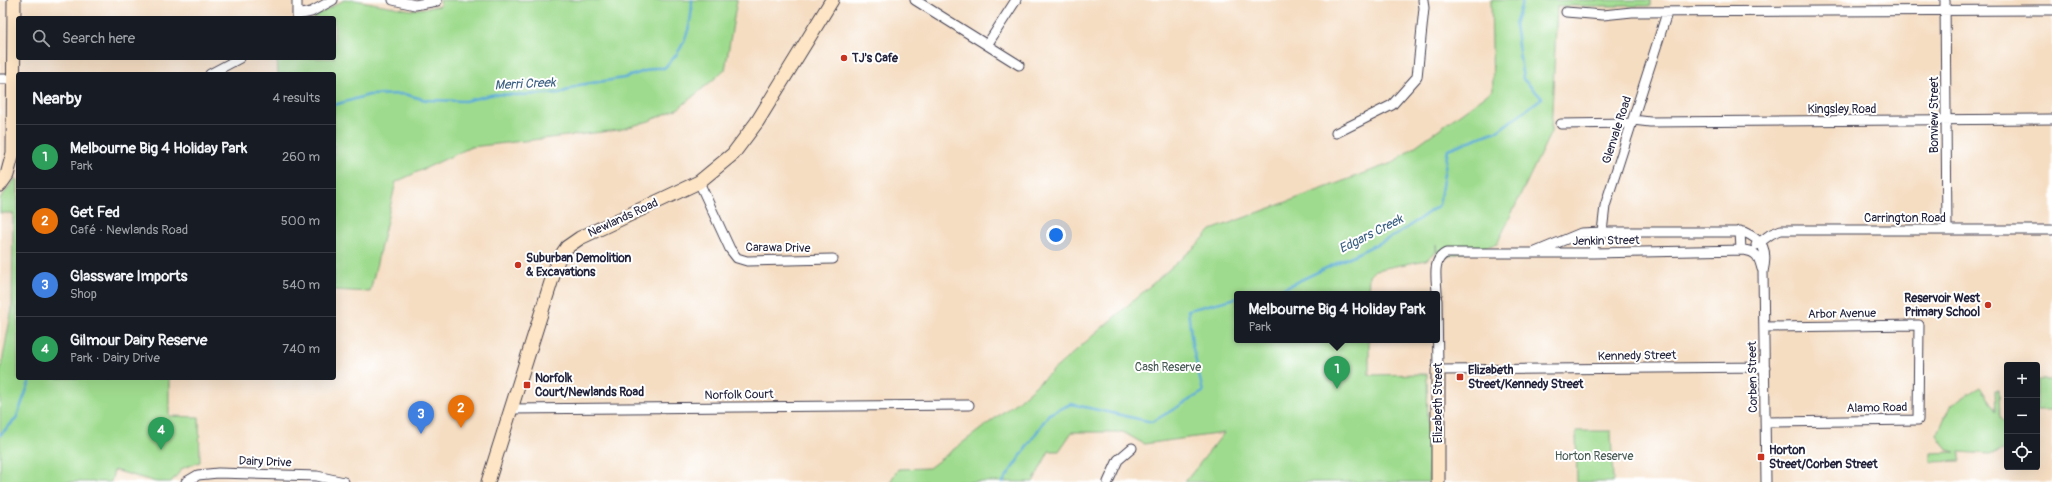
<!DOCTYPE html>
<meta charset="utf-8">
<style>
body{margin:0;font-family:Pangolin,sans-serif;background:#242831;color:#f1f3f6}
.controls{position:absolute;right:12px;bottom:12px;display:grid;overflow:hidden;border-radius:4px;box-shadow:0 4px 16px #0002}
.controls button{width:36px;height:36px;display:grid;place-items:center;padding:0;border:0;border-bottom:1px solid #363941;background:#171b24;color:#f1f3f6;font:20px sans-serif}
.you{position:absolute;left:1056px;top:235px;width:14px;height:14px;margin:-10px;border:3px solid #fff;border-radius:50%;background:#1a73e8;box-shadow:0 0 0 6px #1a73e833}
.badge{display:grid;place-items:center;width:26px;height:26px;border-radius:50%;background:#c8321e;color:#fff;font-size:13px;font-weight:700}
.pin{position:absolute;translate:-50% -33px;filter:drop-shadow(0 1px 2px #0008)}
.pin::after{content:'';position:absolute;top:21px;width:14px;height:12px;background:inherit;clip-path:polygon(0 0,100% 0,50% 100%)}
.popup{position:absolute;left:1234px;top:291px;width:206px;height:52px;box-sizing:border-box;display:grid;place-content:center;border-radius:4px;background:#171b24;filter:drop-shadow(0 1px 3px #0005);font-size:13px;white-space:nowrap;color:#9ea1a6}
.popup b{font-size:15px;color:#f1f3f6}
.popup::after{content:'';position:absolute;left:50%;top:100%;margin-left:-8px;border:8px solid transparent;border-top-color:#171b24}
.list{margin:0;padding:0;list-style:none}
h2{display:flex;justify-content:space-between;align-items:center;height:52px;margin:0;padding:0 16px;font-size:17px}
h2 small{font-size:13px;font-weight:400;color:#9ea1a6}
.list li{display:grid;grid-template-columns:26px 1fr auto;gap:12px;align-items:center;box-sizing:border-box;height:64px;padding:0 16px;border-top:1px solid #363941}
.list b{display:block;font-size:15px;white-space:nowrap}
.list p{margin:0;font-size:13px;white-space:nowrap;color:#9ea1a6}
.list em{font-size:13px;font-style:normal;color:#9ea1a6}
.icon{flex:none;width:22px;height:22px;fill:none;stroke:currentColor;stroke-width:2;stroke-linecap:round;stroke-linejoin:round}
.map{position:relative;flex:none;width:2052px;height:482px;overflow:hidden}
.search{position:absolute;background:#171b24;box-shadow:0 4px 16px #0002;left:16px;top:16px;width:320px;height:44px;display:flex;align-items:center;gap:10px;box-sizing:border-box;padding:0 14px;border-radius:4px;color:#9ea1a6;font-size:15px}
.panel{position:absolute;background:#171b24;box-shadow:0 4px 16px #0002;left:16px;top:72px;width:320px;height:308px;border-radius:4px}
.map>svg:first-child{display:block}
</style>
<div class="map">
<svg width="2052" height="482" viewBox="0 0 2052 482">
<rect width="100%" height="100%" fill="#fff"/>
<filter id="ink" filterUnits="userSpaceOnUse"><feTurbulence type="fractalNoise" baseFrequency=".025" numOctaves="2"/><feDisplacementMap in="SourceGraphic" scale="8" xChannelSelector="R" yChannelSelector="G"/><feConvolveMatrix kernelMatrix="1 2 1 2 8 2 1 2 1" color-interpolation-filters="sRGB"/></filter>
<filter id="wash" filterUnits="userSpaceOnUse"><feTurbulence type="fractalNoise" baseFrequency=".012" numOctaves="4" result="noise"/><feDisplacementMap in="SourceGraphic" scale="16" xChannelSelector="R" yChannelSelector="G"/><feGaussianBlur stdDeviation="0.9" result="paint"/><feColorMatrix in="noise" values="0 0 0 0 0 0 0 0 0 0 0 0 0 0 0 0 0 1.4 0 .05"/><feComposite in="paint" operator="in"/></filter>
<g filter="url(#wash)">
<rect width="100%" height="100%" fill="#f5ddc2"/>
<path fill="#9fdb8e" stroke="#607e64" d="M344,0h11l56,10 29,-4v-6h297l-12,70 -46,38 -30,13 -30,9 -148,17 -75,35 -26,110 -36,-2v-216h-56l-1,-16h57v-40h-22z
M1491,0h160v6h-94l-6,126 -54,112 -59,15 -2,-15v8l-10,8 -51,10 -6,6 -1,18h-131v46h132v35l58,-1 2,108h-244l39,-49 -80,11 -21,-12h-51l-13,19h-10l-16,31h-143l8,-13 31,-1 89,-67 179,-156 14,-15 181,-67 101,-73z
M16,178l2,2v198h151v38l30,1 1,45 -17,6 -12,14h-15l-42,-12 -3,12h-111v-109l12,-64 1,-96h-13v-14z
M2037,380h15v30h-15z
M1980,387l16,24 -1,-21h4l1,28 7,10v21l-18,5 -29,-2v9l-29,1v-9l25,-1 -9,-2 -10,-15 14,-31z
M1576,431h35l2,51h-36z"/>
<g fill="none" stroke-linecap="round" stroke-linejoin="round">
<path stroke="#5fadd9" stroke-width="2.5" d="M334,105l35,-10 35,-1 22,6 39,1 30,-7 22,1 44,-2 18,-8 45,-7 30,-10h10c21,-18 28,-41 28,-68
M1257,294l27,-6 114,-54 41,-29 9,-56 51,-19 43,-32 -19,-19 -8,-55 8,-24
M0,435l16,-16 15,-41
M1003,482l46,-68 22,-10 81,18 51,-30 -11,-48 -4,-34 49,-12"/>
</g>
</g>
<g filter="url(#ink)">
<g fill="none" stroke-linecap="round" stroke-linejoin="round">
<defs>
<path id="street" d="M393,0l22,5 22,-4
M915,0l104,65
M1945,0l2,230
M1566,12l37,3 29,-3 420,-2
M297,15l14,-3 22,-12
M297,18v-18
M987,45l29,-45
M210,74l30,-16
M0,79h18
M1633,120l17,2 402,-3
M1561,124l71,-1
M1336,133l56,-28 25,-28 7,-69 -1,-8
M699,182l31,67 7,9 10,3 86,-2
M1740,231l1,19
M1756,245l15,-11 10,-4h271
M1533,253l48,-20 21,-1h142c20,9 24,18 19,40l3,210
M1593,253l1,-13 8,-8 3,-26 62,-193
M1437,294c0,-14 -6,-34 9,-41h147l151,-3c13,2 15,7 18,19
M1437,300l1,70 327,-3
M1764,327l155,-2 -1,95 -152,2
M510,409l459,-4
M186,482l12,-7 20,-2 99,3 27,6
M1108,482l10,-22 14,-12"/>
<path id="secondary" d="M0,185l7,-10 6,-22 1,-153
M488,482l70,-222 9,-13 13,-9 119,-56 34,-28 24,-32 75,-122
M1438,482v-112"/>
</defs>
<use href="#street" stroke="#423e4f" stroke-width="11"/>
<use href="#secondary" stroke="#423e4f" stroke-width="15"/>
<use href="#street" stroke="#fff" stroke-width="9"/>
<use href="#secondary" stroke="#fde5c5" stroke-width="13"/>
</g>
</g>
<g fill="#c8321e" stroke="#fff" stroke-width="1.5">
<circle cx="844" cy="58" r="4"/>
<circle cx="518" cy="265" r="4"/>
<circle cx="1988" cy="305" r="4"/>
<rect x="1456" y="373" width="8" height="8" rx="2"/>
<rect x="523" y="381" width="8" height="8" rx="2"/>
<rect x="1757" y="453" width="8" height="8" rx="2"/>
</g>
<g text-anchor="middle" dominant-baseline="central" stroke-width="4" stroke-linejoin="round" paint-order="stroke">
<g font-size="12" font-weight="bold" fill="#22223b" stroke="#fff" text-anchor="start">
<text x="852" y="58">TJ's Cafe</text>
<text x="526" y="258">Suburban Demolition<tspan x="526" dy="14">&amp; Excavations</tspan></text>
<text x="1980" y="298" text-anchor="end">Reservoir West<tspan x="1980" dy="14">Primary School</tspan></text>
<text x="1468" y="370">Elizabeth<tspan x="1468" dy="14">Street/Kennedy Street</tspan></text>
<text x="535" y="378">Norfolk<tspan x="535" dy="14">Court/Newlands Road</tspan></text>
<text x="1769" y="450">Horton<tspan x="1769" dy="14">Street/Corben Street</tspan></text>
</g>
<g font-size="12" fill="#22223b" stroke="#fff">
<text x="1842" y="109">Kingsley Road</text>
<text transform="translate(1934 115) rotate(-90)">Bonview Street</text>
<text transform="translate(1617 130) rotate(-72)">Glenvale Road</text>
<text transform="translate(623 218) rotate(-25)">Newlands Road</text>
<text x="1905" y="218">Carrington Road</text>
<text transform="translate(1606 241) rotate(-1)">Jenkin Street</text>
<text transform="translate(778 248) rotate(1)">Carawa Drive</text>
<text transform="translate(1842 314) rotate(-1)">Arbor Avenue</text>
<text transform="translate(1637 356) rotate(-1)">Kennedy Street</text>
<text transform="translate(1753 377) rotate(-91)">Corben Street</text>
<text transform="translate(739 395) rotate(-1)">Norfolk Court</text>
<text transform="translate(1438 403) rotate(-90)">Elizabeth Street</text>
<text transform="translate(1877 408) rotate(-1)">Alamo Road</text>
<text transform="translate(265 462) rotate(2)">Dairy Drive</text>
</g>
<g font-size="12" fill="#485a54" stroke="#fff">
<text x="1168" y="367">Cash Reserve</text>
<text x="1594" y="456">Horton Reserve</text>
</g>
<g font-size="13" font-style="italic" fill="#3d6182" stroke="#fff">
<text transform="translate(525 84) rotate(-3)">Merri Creek</text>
<text transform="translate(1371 234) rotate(-27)">Edgars Creek</text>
</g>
</g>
</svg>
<div class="controls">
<button>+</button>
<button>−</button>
<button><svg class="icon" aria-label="locate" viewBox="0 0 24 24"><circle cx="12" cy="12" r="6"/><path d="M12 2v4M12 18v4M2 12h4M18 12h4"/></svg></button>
</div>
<div class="you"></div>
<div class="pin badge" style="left:1337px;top:389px;background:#2e9e5b">1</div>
<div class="popup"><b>Melbourne Big 4 Holiday Park</b>Park</div>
<div class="pin badge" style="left:461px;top:428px;background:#e8710a">2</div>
<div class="pin badge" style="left:421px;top:434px;background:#3f7fe0">3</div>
<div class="pin badge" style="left:161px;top:450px;background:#2e9e5b">4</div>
<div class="search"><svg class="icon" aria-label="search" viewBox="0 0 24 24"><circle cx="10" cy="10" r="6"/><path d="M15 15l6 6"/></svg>Search here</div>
<section class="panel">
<h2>Nearby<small>4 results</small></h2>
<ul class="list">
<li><span class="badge" style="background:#2e9e5b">1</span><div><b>Melbourne Big 4 Holiday Park</b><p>Park</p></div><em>260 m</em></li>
<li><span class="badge" style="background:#e8710a">2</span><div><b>Get Fed</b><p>Café · Newlands Road</p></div><em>500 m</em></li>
<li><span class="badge" style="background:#3f7fe0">3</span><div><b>Glassware Imports</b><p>Shop</p></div><em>540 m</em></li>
<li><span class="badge" style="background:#2e9e5b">4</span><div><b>Gilmour Dairy Reserve</b><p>Park · Dairy Drive</p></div><em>740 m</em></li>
</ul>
</section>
</div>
